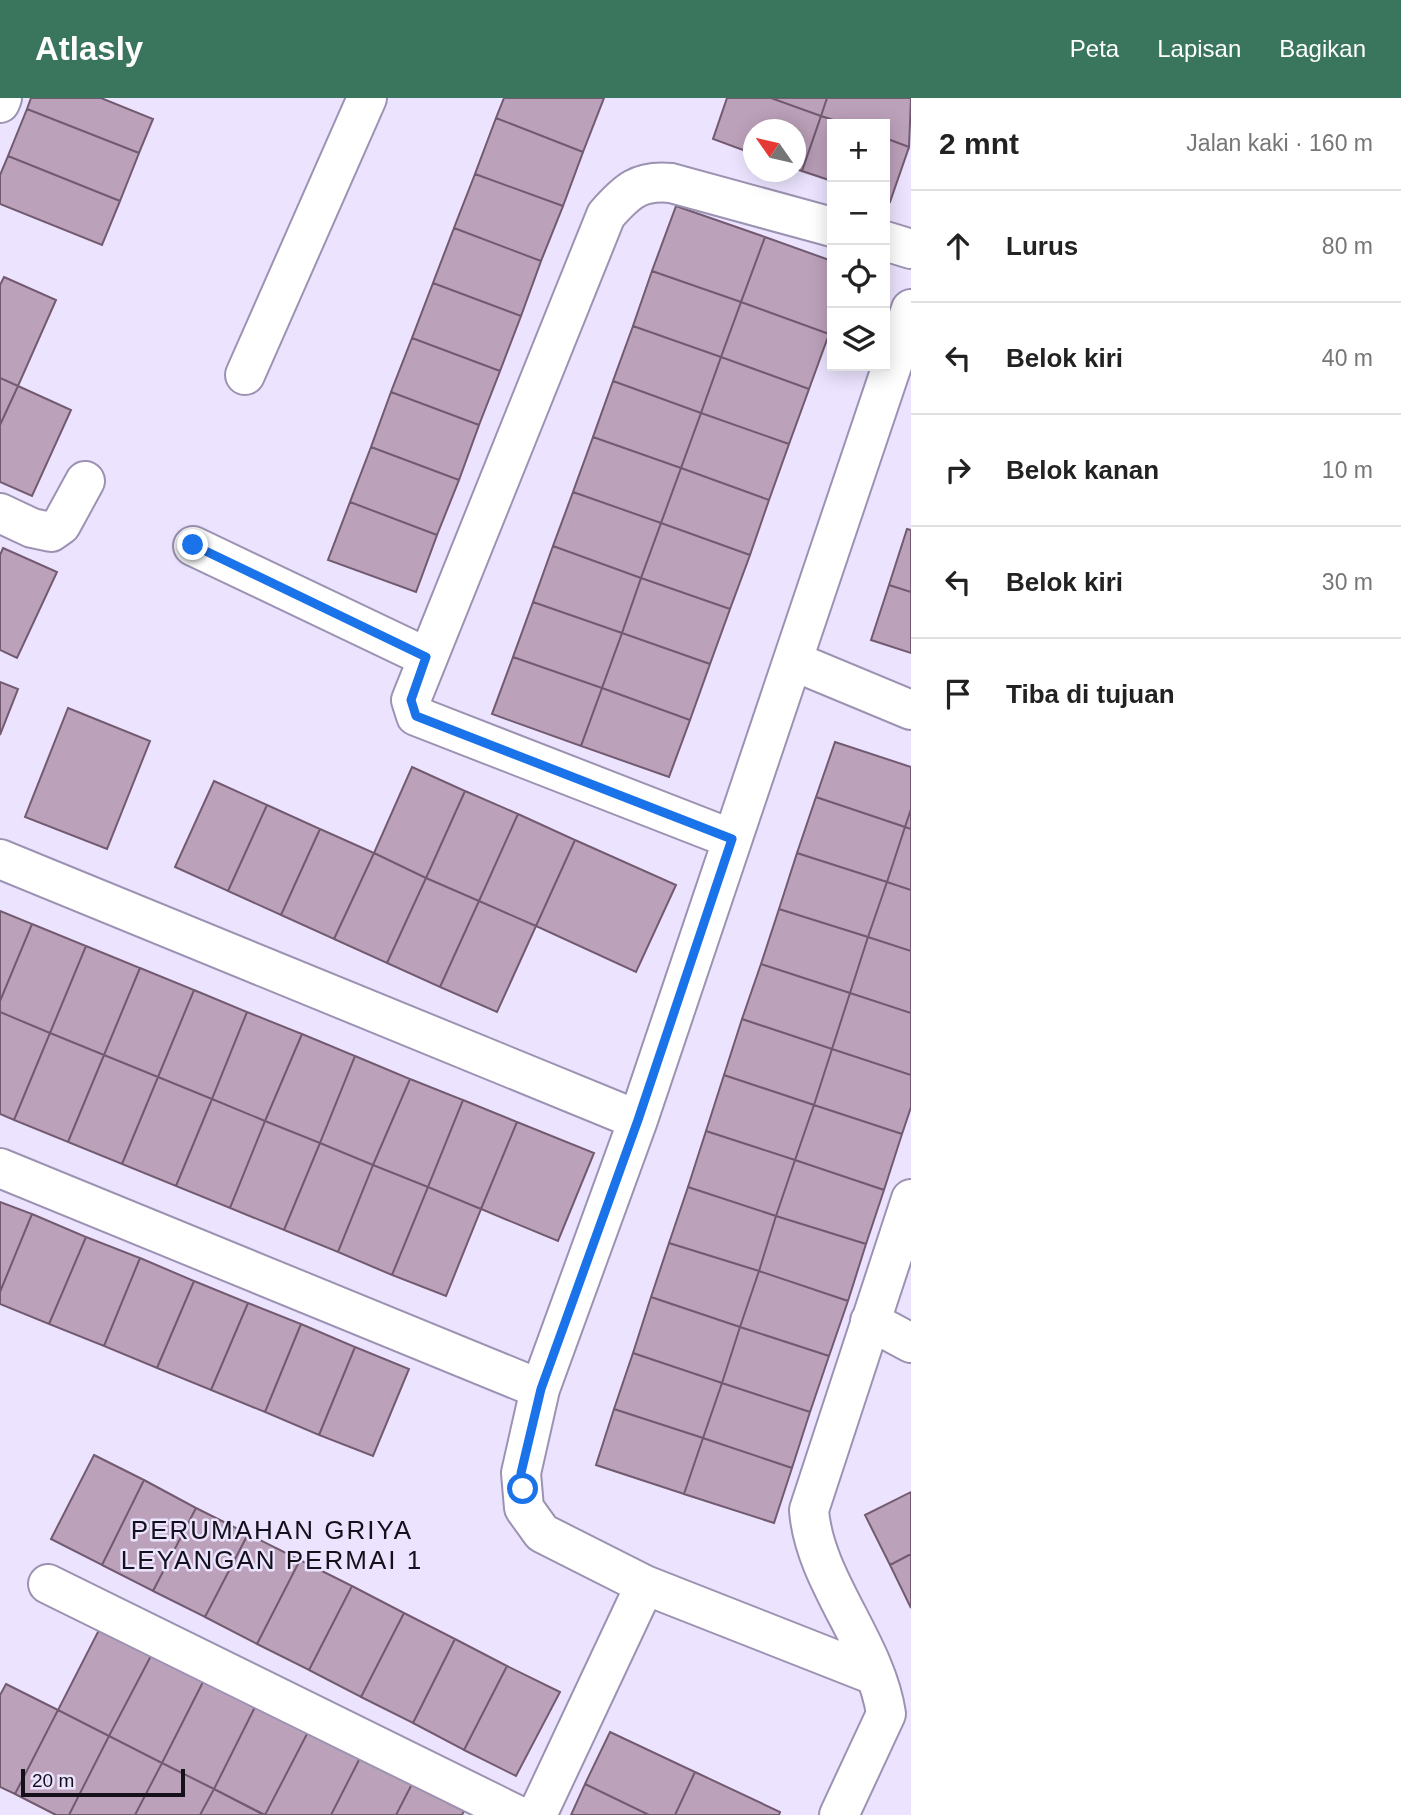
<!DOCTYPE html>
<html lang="id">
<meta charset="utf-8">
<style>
body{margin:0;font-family:Arial,sans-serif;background:#f2f2f2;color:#222}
.controls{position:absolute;right:21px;top:21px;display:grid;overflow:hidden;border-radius:0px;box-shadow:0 4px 18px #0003}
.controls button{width:63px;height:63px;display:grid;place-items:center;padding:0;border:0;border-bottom:2px solid #e0e0e0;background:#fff;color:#222;font:35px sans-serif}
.compass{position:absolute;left:743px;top:21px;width:63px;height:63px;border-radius:50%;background:#fff;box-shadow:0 4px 18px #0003;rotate:304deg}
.scale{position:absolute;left:21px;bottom:18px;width:164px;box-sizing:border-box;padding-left:7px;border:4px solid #14101c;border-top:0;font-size:19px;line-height:24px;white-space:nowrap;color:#14101c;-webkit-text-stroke:5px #ece4ff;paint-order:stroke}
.stop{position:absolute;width:21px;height:21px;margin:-16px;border:5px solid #1a73e8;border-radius:50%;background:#fff}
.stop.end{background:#1a73e8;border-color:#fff;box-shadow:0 2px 7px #0008}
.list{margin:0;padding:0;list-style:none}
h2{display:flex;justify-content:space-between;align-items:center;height:91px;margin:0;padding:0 28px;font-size:30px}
h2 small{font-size:23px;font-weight:400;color:#767676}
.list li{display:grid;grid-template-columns:46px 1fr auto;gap:21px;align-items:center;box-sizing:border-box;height:112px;padding:0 28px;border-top:2px solid #e0e0e0}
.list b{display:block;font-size:26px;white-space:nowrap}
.list em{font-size:23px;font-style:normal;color:#767676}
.icon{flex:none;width:38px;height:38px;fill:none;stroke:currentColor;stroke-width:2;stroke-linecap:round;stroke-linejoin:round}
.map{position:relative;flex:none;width:911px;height:1717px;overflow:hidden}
header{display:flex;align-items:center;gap:42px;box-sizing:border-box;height:98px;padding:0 35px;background:#3a755e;color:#fff}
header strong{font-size:33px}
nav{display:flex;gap:38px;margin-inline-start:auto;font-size:24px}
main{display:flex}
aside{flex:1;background:#fff}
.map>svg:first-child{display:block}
</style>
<header>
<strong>Atlasly</strong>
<nav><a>Peta</a><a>Lapisan</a><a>Bagikan</a></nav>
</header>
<main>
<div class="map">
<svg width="911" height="1717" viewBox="0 0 911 1717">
<rect width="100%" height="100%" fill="#ece4ff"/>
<path fill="#bca1ba" stroke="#725a71" stroke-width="2" d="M31,0h70l52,21 -14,34 -112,-44z
M504,0h100l-21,54 -87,-34z
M727,0h44l50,18 -19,55 -6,-2v-39h-42v24l-41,-15z
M771,0h56l-6,18z
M827,0h84l-2,49 -24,-9v-14h-39l-25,-8z
M27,11l112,44 -19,48 -112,-45z
M821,18l25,8h-14v57l-30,-10z
M496,20l87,34 -20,54 -88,-32z
M885,40l24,9 -19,55 -5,-2z
M8,58l112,45 -18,44 -102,-41v-29z
M475,76l88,32 -22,55 -87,-33z
M676,108l89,31 -24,65 -89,-31z
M454,130l87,33 -20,55 -88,-33z
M765,139l67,24v64l-3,9 -88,-32z
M652,173l89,31 -20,55 -88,-31z
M4,179l52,23 -38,86 -18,-8v-93z
M433,185l88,33 -21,55 -88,-33z
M741,204l88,32 -20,55 -88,-32z
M633,228l88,31 -20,56 -88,-32z
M412,240l88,33 -21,54 -88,-33z
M721,259l88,32 -20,55 -88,-31z
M0,280l18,8 -18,39z
M613,283l88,32 -20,55 -88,-31z
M18,288l53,24 -39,86 -32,-14v-57z
M391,294l88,33 -20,55 -88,-33z
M701,315l88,31 -20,56 -88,-32z
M593,339l88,31 -20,55 -88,-31z
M371,349l88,33 -22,55 -87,-33z
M681,370l88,32 -19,55 -89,-32z
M573,394l88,31 -20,55 -88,-32z
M350,404l87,33 -21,57 -88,-32z
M661,425l89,32 -20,54 -89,-31z
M907,431l4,1v62l-22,-7z
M553,448l88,32 -19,55 -89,-31z
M3,450l54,24 -40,86 -17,-8v-95z
M641,480l89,31 -20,55 -88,-31z
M889,487l22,7v61l-40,-13z
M533,504l89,31 -20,55 -89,-31z
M622,535l88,31 -20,56 -88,-32z
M513,559l89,31 -21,58 -89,-32z
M0,584l18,7 -18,46z
M602,590l88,32 -21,57 -88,-31z
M68,610l82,33 -43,108 -82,-32z
M835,644l76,25v42l-6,18 -89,-30z
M412,669l53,24 -39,87 -52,-25z
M214,683l53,24 -39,86 -53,-24z
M465,693l53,23 -39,87 -53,-23z
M816,699l89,30 -18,55 -90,-29z
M267,707l53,24 -39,86 -53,-24z
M911,711v20l-6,-2z
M518,716l57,26 -39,86 -57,-25z
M905,729l6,2v61l-24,-8z
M320,731l54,24 -40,86 -53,-24z
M575,742l101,45 -40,87 -100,-46z
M374,755l52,25 -39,85 -53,-24z
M797,755l90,29 -19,55 -89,-28z
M426,780l53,23 -39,86 -53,-24z
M887,784l24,8v61l-43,-14z
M479,803l57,25 -39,86 -57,-25z
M779,811l89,28 -18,56 -89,-29z
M0,813l32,13 -32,77z
M32,826l54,22 -36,87 -50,-21v-11z
M868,839l43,14v62l-61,-20z
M86,848l54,22 -36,87 -54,-22z
M761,866l89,29 -18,56 -90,-30z
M140,870l54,22 -36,87 -54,-22z
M194,892l53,22 -35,87 -54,-22z
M850,895l61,20v62l-79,-26z
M0,914l50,21 -36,87 -14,-6z
M247,914l55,22 -37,87 -53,-22z
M742,921l90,30 -18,56 -90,-30z
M50,935l54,22 -36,87 -54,-22z
M302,936l53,22 -35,87 -55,-22z
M832,951l79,26v32l-9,27 -88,-29z
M104,957l54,22 -36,87 -54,-22z
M355,958l55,23 -37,86 -53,-22z
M724,977l90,30 -19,55 -89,-29z
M158,979l54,22 -36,87 -54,-22z
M410,981l53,21 -35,87 -55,-22z
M212,1001l53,22 -35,87 -54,-22z
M463,1002l54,22 -36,87 -53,-22z
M814,1007l88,29 -18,56 -89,-30z
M265,1023l55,22 -36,87 -54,-22z
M517,1024l77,31 -36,88 -77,-32z
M706,1033l89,29 -19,56 -88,-29z
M320,1045l53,22 -35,87 -54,-22z
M795,1062l89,30 -18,54 -90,-28z
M373,1067l55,22 -36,88 -54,-23z
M428,1089l53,22 -35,87 -54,-21z
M688,1089l88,29 -17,55 -90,-28z
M0,1104l32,12 -32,78z
M32,1116l54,23 -37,87 -49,-20v-12z
M776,1118l90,28 -18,57 -89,-30z
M86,1139l54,21 -36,88 -55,-22z
M669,1145l90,28 -19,56 -89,-30z
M140,1160l54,23 -37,87 -53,-22z
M759,1173l89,30 -19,55 -89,-29z
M194,1183l54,22 -37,87 -54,-22z
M651,1199l89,30 -18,56 -89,-30z
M248,1205l53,21 -36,88 -54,-22z
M301,1226l54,23 -36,88 -54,-23z
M740,1229l89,29 -19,56 -88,-29z
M355,1249l54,22 -36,87 -54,-21z
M633,1255l89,30 -19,55 -89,-29z
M722,1285l88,29 -18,56 -89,-30z
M614,1311l89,29 -19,56 -88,-29z
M703,1340l89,30 -18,55 -90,-29z
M94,1357l50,25 -42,85 -51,-26z
M144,1382l52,28 -43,83 -51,-26z
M911,1394v62l-21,11 -25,-50z
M196,1410l52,26 -43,83 -52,-26z
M248,1436l52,26 -43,84 -52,-27z
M911,1456v54l-21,-43z
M300,1462l52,26 -43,84 -52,-26z
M352,1488l52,27 -43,84 -52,-27z
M404,1515l51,26 -42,84 -52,-26z
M101,1528l52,26 -44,84 -51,-26z
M455,1541l52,27 -43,84 -51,-27z
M153,1554l52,26 -43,85 -53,-27z
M507,1568l53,26 -44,84 -52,-26z
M205,1580l51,27 -42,84 -52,-26z
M6,1586l52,26 -43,84 -15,-7v-92z
M256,1607l52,27 -43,83 -51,-26z
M58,1612l51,26 -40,79h-13l-41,-21z
M308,1634l52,26 -29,57h-66z
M610,1634l85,40 -20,43h-26l-64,-31z
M109,1638l53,27 -27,52h-66z
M360,1660l52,26 -16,31h-65z
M162,1665l52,26 -14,26h-65z
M695,1674l85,40 -1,3h-104z
M412,1686l52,27 -2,4h-66z
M585,1686l64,31h-78z
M214,1691l50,26h-64z"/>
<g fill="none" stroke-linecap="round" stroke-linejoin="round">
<defs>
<path id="minor" d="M0,5l2,-5
M885,143l26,8
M245,277l122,-277
M0,415l32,15 19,4 10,-7 24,-44
M193,448l233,111
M793,563l118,49
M732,741l-316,-123 -5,-16 195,-485c21,-24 33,-35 65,-32l161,44
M0,761l638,261 273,-811
M0,1070l540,221 98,-269
M870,1223l41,22
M540,1291l-19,84 3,35 18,25 103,52 229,90
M48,1486l469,231
M537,1717l108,-230
M839,1717l47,-101c-10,-70 -72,-134 -77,-204l102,-311"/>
</defs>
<use href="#minor" stroke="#9c92b2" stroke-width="42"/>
<use href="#minor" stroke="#fff" stroke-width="38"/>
</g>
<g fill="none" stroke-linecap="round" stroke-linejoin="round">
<path stroke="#1a73e8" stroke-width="9" d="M193,447l233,112 -15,43 5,16 316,123 -94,281 -97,269 -20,84 2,16"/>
</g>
<g text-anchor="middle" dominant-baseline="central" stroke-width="5" stroke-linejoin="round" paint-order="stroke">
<g font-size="26" letter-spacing="2" fill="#14101c" stroke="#ece4ff">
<text x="272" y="1432">PERUMAHAN GRIYA<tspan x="272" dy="30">LEYANGAN PERMAI 1</tspan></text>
</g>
</g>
</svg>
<div class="controls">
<button>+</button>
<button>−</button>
<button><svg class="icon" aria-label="locate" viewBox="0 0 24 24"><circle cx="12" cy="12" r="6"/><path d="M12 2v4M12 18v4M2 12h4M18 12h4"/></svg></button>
<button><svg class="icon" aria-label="layers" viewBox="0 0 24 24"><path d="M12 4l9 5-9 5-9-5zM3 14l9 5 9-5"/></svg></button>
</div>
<svg class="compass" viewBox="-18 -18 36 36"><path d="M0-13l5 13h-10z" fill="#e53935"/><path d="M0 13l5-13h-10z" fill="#767676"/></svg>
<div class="scale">20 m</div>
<div class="stop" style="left:523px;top:1391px"></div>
<div class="stop end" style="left:193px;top:447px"></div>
</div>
<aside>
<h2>2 mnt<small>Jalan kaki · 160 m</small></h2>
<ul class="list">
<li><svg class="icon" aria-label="ahead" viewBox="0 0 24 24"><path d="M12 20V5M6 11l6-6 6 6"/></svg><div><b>Lurus</b></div><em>80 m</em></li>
<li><svg class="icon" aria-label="left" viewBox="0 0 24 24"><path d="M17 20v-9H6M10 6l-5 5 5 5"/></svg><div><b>Belok kiri</b></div><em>40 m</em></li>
<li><svg class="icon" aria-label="right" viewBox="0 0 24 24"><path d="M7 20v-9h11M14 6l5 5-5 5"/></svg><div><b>Belok kanan</b></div><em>10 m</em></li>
<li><svg class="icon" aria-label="left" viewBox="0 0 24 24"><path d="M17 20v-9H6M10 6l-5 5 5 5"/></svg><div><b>Belok kiri</b></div><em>30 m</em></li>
<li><svg class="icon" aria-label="arrive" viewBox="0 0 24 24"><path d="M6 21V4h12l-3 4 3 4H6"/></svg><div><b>Tiba di tujuan</b></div></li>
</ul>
</aside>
</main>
